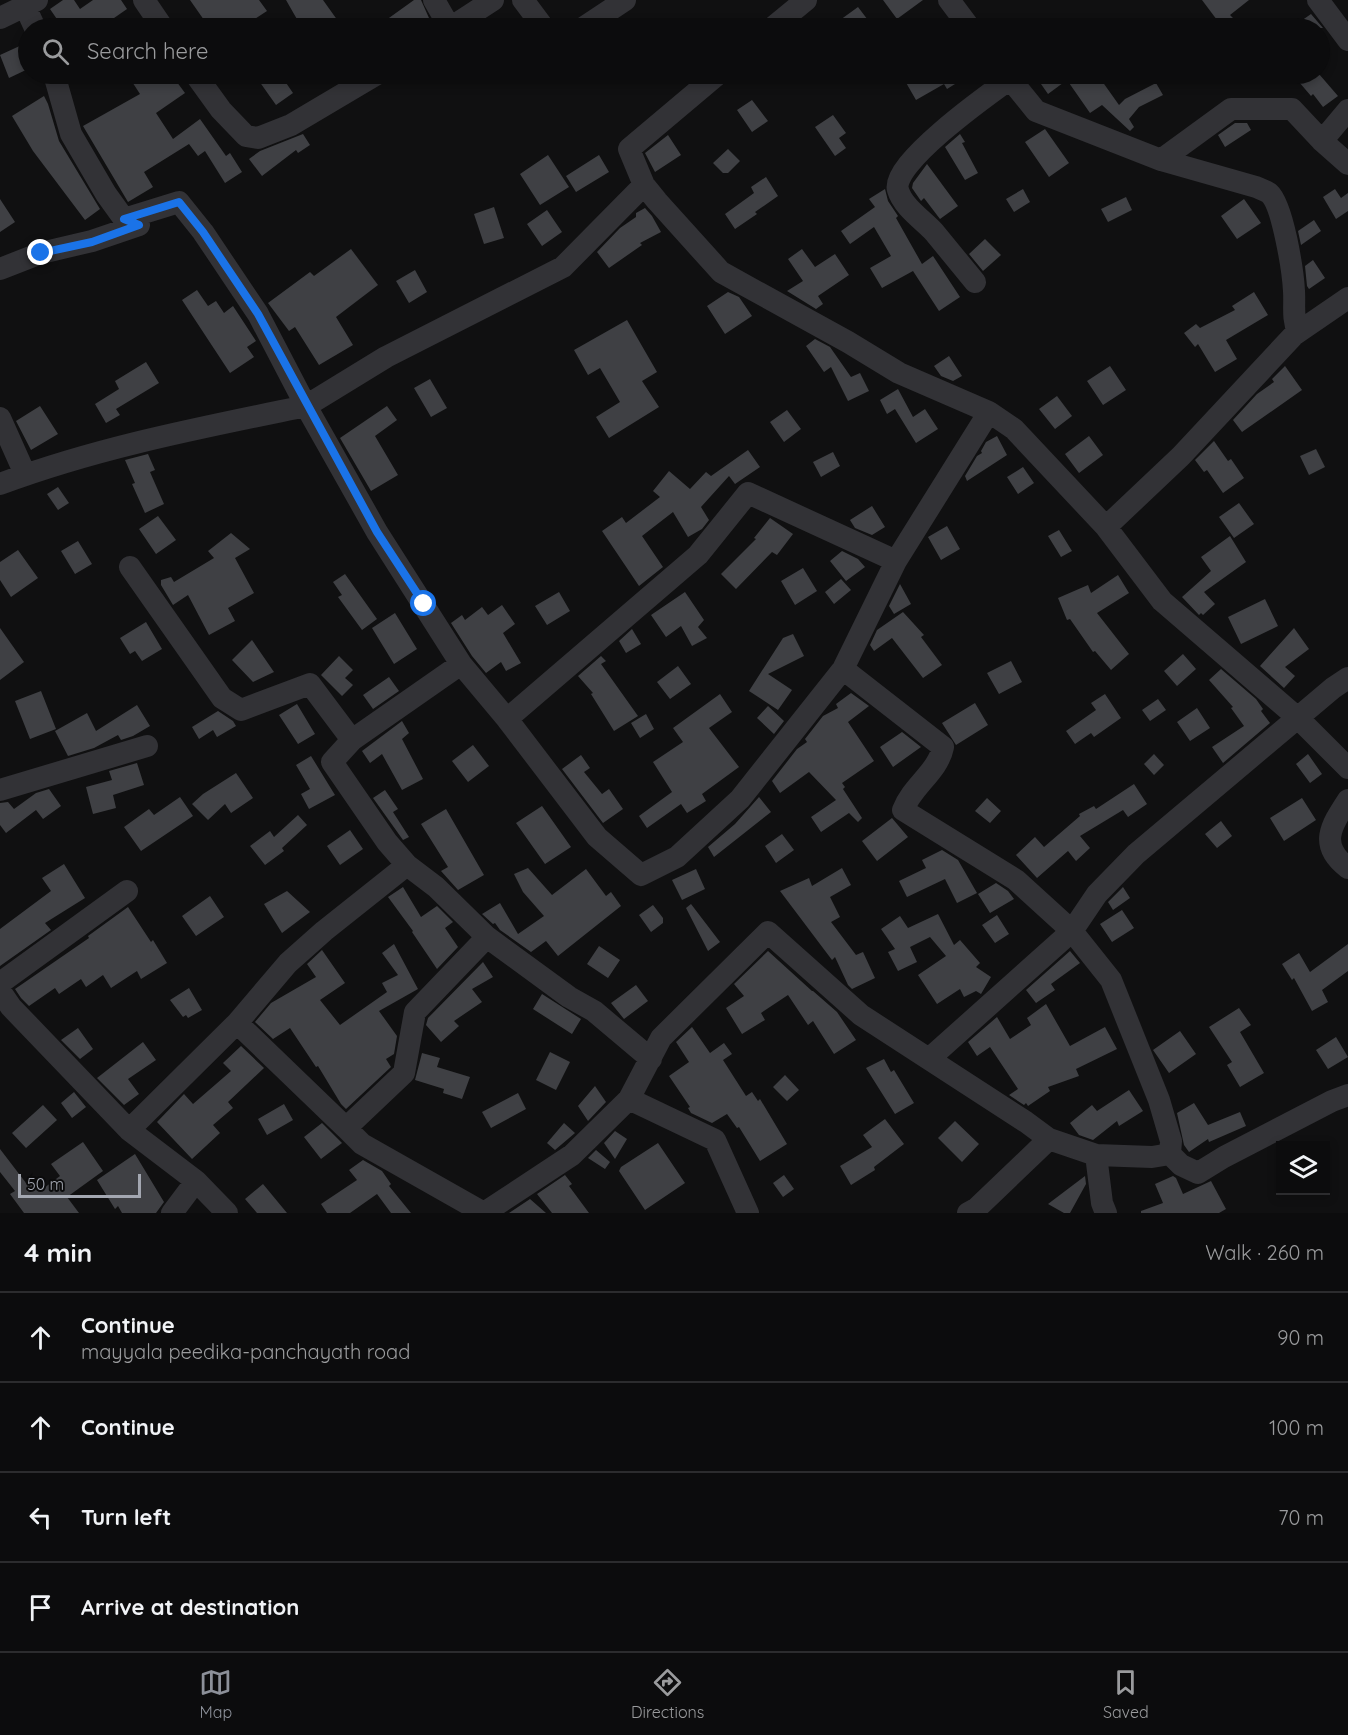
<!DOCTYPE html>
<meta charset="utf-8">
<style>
body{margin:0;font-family:Quicksand,sans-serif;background:#151516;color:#f1f3f6}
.controls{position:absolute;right:18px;bottom:18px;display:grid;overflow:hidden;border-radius:0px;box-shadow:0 3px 9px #0003}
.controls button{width:54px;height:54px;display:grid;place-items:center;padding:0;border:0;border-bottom:2px solid #2c2c2e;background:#0c0c0d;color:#f1f3f6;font:30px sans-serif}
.scale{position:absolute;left:18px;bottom:15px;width:123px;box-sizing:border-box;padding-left:6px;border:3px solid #a3a7b1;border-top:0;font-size:16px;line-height:21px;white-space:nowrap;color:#a3a7b1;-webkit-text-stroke:4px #0b0b0c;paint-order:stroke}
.stop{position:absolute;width:18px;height:18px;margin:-14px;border:4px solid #1a73e8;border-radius:50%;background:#fff}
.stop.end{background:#1a73e8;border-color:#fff;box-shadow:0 2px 6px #0008}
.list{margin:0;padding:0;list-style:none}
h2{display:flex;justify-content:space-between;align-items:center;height:78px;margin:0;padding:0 24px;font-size:26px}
h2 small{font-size:20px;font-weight:400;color:#9a9b9d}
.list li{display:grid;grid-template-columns:39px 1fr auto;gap:18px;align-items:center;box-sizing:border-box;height:90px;padding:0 24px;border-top:2px solid #2c2c2e}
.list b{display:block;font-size:22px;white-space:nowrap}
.list p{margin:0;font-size:20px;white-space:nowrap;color:#9a9b9d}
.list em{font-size:20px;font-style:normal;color:#9a9b9d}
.icon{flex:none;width:33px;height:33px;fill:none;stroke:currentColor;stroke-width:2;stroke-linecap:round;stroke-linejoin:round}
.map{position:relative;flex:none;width:1348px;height:1213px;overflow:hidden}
.search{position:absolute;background:#0c0c0d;box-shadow:0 3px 9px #0003;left:18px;right:18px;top:18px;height:66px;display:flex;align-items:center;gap:15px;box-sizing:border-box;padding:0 21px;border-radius:33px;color:#9a9b9d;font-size:22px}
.sheet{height:438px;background:#0c0c0d}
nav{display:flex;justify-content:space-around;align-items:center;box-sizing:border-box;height:84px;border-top:2px solid #2c2c2e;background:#0c0c0d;font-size:16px;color:#9a9b9d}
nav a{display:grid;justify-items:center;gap:3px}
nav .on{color:#8c9099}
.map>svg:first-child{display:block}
</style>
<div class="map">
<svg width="1348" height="1213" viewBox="0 0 1348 1213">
<rect width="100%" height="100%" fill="#101011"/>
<path fill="#3f4044" d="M63,0h11l6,9 13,-9h28l6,9 -23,16 -4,-6 -14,9h-23l-13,-19z
M190,0h69l8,11 -26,17h-50l13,-8z
M286,0h37l20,28h-41z
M414,0h7l8,18 -15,10h-39z
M883,0h40l-26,19z
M1202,0h47l-19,15 6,6 -7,7h-6z
M858,7l16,21h-45z
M1311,14l12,14h-32z
M24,44l4,10v15l-19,9 -9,-23z
M127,74h44l14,19 -29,20 17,26 27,-20 26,37 4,-3 12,19 -17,11 -20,-32 -7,5 -9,-12 -45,28 9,15 -25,15 -45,-76 57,-32z
M270,74h10l13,19 -17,12 -17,-24z
M901,74h70l-24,15 -3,-5 -28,16z
M1034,74h63l22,31 6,-6 31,-16 7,12 -24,12 -10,12 5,8 -4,4 -28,-26 -12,8 -23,-33 -19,14z
M1309,74h10l19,22 -15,11 -10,-13 -2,2 -12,-14z
M44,96l4,8 11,37 41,68 -15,11 -52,-69 -21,-35z
M752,100l16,21 -16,11 -15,-22z
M833,115l13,18 -7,5 7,10 -11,8 -20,-29z
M1235,123h12l4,7 -26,17 -7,-12z
M1045,129l24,34 -20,14 -24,-35z
M303,134l7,11 -12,8 -2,-3 -34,26 -13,-17 11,-8z
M960,134l5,8 -3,1 16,30 -13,7 -20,-33z
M668,135l13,20 -26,17 -10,-19z
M728,149l12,12 -12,12h-5l-10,-10z
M548,155l21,32 -29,18 -20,-31z
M599,155l10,17 -33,20 -10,-16z
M927,164l31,42 -18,13 -16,-21 -3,3 -9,-13 1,-5z
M766,177l12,19 -23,16 2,2 -22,15 -10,-15 29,-21 -3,-6z
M885,189l3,12 10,15 -2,2 26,46 11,-8 27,41 -21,14 -26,-40 -31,17 -12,-20 21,-12 -17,-29 -24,17 -9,-13 34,-24 -6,-8z
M1023,189l7,13 -16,10 -8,-13z
M1335,189l6,9 7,-5v18l-12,8 -13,-22z
M1126,197l6,13 -24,12 -7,-13z
M0,199l15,23 -15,10z
M1244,199l17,24 -24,16 -16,-23z
M494,207l10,31 -20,6 -10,-30z
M645,208l7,8 9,16 -21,11 2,2 -33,23 -12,-16 23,-24 16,-11v-4z
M547,210l15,22 -20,14 -15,-22z
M1314,220l7,11 -20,14 -3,-14z
M985,239l16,16 -18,16 -14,-17z
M351,249l27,36 -42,32 17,28 -34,20 -24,-38 -6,4 -21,-28 42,-31 4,4z
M802,249l13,18 20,-13 14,21 -31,21 5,8 -7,5 -29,-18 16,-10 -15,-22z
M1313,260l12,18 -16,11 -2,-3 -2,-20z
M415,270l12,22 -18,11 -13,-22z
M197,290l11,16 8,-5 8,12 9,-7 23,35 -9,6 7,10 -24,16 -48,-73z
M728,292l11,5 13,19 -27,18 -18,-28z
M1254,292l14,23 -42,25 11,19 -22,13 -17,-28 -3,3 -11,-14 12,-9 4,4 35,-18 -3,-4z
M627,320l30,52 -15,9 17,26 -50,31 -13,-21 24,-15 -20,-34 -12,7 -14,-25z
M815,339l15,8 21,30 9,-4 9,18 -21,10 -17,-34 -7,5 -18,-26z
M949,356l13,20 -9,5 -12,-5 -7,-10z
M146,362l13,21 -43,26 4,6 -14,8 -11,-19 24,-15 -4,-8z
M1110,366l16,24 -23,15 -16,-24z
M1285,366l17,24 -60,42 -9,-12 24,-26 17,-12 -2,-3z
M430,379l17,29 -16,9 -17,-29z
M898,389l15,28 12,-8 13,20 -22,14 -21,-34 -8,5 -7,-14z
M1057,396l15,20 -17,13 -16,-20z
M40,406l18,28 -27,16 -15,-29z
M387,406l10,14 -22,16 23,39 -27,16 -31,-53z
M787,410l14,19 -17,13 -14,-20z
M997,436l10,19 -40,26 -2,-5 12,-20 5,-3 -1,-2 5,-9z
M1089,436l14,19 -24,18 -14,-19z
M1214,441l14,20 3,-2 13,19 -21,15 -16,-23 -3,2 -9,-12z
M1316,449l9,18 -16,8 -9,-19z
M748,450l12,17 -25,17 -6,-8 -28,31 8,13 -7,9 -14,8 -15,-25 -31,24 21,31 -24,19 -37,-55 20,-14 4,6 34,-26 -7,-6 16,-20 21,18 16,-17 5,4z
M833,452l7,14 -19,11 -8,-15z
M148,454l7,16 -5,2 14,32 -19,9 -13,-29 3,-1 -10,-23z
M1023,467l11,16 -16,11 -11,-17z
M58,487l11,16 -11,7 -11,-16z
M1239,503l15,21 -20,14 -15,-21z
M872,506l13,21 -13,8 -17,-7 -5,-8z
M158,516l18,24 -20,14 -17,-25z
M770,518l23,16 -16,21 -5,-3 -36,37 -15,-15 35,-35 -2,-1z
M947,526l13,23 -19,11 -13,-23z
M1059,530l13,21 -11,6 -13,-21z
M231,533l19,16 -15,9 19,35 -26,15 7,13 -26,14 -21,-40 -15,10 -12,-20v-5l10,-3 3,5 40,-24 -6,-7z
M1230,536l16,26 -42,30 11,12 -12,11 -2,-2 -2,2 -17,-18 29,-26 -10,-14z
M78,541l14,23 -17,10 -14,-23z
M18,550l20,28 -27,19 -11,-17v-18z
M842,551l16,8 7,8 -19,14 -16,-20z
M803,568l14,23 -22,14 -14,-24z
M345,574l32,45 -15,11 -24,-33 4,-2 -9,-13z
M1118,575l11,18 -32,20 32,41 -18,16 -16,-19 -2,1 -23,-33 -3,1 -9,-22 30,-13 3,8z
M841,579l10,11 -17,14 -9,-12z
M900,584l11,20 -17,10 -5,-8z
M559,592l11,19 -23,14 -12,-19z
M685,592l19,28 -6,7 9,11 -15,8 -11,-20 -15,11 -15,-22z
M1265,599l13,27 -37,18 -13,-27z
M502,605l13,19 -12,9 18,30 -15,8 -5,-9 -15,11 -14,-17 -21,-33 11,-8 3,5 17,-13 6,8z
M903,612l21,23 -3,2 21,28 -19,13 -31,-40 -18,13 -4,-6 7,-15z
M395,613l22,36 -23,15 -22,-36z
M146,622l16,27 -20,12 -7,-10 -5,3 -10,-16z
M0,628l24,34 -24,18z
M1294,628l15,21 -24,18 10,9 -11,12 -24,-22z
M632,629l9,15 -15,9 -7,-12z
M793,634l11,22 -36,18 24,16 -14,20 -29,-19 34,-53z
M252,640l22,32 -21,10 -21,-22z
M1183,654l13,15 -19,17 -13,-15z
M339,656l14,14 -8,8 8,7 -11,11 -21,-21z
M601,656l5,5 -5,3 37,52 -24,15 -23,-37 2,-1 -15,-17z
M1011,661l11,21 -23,12 -12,-21z
M678,666l13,18 -21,15 -13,-17z
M1221,669l35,30 7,10 -2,2 9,12 -47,40 -11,-16 32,-21 -13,-18 2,-1 -24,-27z
M389,677l10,14 -26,18 -10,-14z
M41,691l15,38 -26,10 -15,-38z
M851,693l18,13 -21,16 26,39 -32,22 3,4 -2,2 19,29 -4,4 -9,-9 -28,19 -10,-15 25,-17 -27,-28 -29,21 -8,-12 25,-32 10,-7 -2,-3 18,-23 15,-8 -2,-4z
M720,694l12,18 -23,16 30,39 -37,27 4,7 -19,12 -6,-9 -34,24 -8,-12 33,-24 -19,-30 30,-20 -10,-14z
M1105,694l16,24 -27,19 -3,-4 -16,11 -9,-13 30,-21 -5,-7z
M1158,699l8,11 -16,11 -8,-11z
M975,703l13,22 -32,20 -14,-22z
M297,704l18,30 -17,10 -19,-29z
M137,705l13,21 -17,10 -12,4 -3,-5 -24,13 -26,8 -13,-25 32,-18 9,18z
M768,706l16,15 -10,13 -17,-16z
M1197,708l13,20 -20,13 -13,-19z
M218,711l15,10 3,5 -19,11 -4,-7 -14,9 -7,-12z
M646,714l8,15 -14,9 -9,-15z
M402,721l7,12 -7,6 21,40 -21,11 -20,-36 -12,9 -8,-12z
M902,732l19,15 -28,20 -13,-20z
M473,745l16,21 -21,16 -16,-21z
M1154,754l10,11 -10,10 -10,-11z
M1308,754l14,20 -12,9 -14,-19z
M581,755l9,13 -6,4 18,22 7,-5 14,20 -20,14 -41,-54z
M311,756l24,39 -26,14 -8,-15 9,-5 -14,-24z
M137,763l7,22 -31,10 3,13 -23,6 -7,-27 26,-7 -3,-9z
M236,773l17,25 -22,15 -6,-9 -17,16 -16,-16 11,-10z
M1134,784l13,20 -19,13 -5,-7 -43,26 10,12 -14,13 -8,-10 -31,27 -21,-23 19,-18 9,10 36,-31 -1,-2 15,-8 2,3z
M49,789l12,17 -18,13 -7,-9 -30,23 -6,-8v-22l8,-1 6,7 22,-16z
M385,790l13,19 -5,3 16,25 -6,3 -30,-42z
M180,797l13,19 -52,35 -17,-24 25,-18 5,6z
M759,797l12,15 -57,45 -6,-10 27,-23z
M987,798l14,13 -11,12 -15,-12z
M1302,798l14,22 -32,21 -14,-23z
M542,806l29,41 -26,17 -29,-41z
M446,809l38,66 -26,15 -17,-19 7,-4 -27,-43z
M298,815l9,10 -25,23 2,3 -19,14 -15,-19 20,-15 4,6z
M892,818l16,19 -31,24 -15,-20z
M1221,821l11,15 -15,12 -12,-14z
M350,830l13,19 -23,16 -13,-19z
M782,834l12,16 -18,13 -11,-17z
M942,850l16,10 19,33 -20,10 -12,-24 -38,18 -8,-16 27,-13 -4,-8z
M64,864l21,34 -40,25 6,7 -51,36v-37l51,-38 -9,-13z
M528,868l24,27 34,-26 20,27 5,-4 10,14 -63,50 -12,-15 -15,11 -31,-22 -5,-7 -2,1 -11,-10 18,-11 18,31 26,-18 -21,-24 -9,-18z
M842,868l9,17 -21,12 10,20 -9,5 25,33 7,-3 12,26 -23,11 -4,-4 -13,-28 -3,3 -52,-69 29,-13 3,8z
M696,869l9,20 -23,11 -10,-20z
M996,883l12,8 6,8 -24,14 -12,-19z
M403,887l18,30 16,-11 16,16 -8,6 13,19 -21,22 -25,-37 1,-1 -25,-34z
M1123,887l7,11 -17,12 -5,-8z
M287,891l23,21 -28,21 -18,-29z
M210,896l14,21 -28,19 -14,-20z
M691,904l29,38 -12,9 -22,-43z
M653,905l10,13v5l-12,9 -12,-17z
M128,907l23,35 2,-2 14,23 -26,16 -4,-8 -26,17 -8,-13 -17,12 -5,-8 -22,15 -4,-6 -26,18 -8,-8 -6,-9 74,-51 -1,-2z
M1122,910l12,18 -22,14 -12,-18z
M938,914l16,31 6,-5 20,23 -4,4 15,10 -10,17 -5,-3 -12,6 -4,-8 -23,15 -19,-29 28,-19 -16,-19 -20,10 7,15 -19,9 -10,-19 7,-3 -14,-20 19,-13 8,12z
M997,915l12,19 -14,9 -13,-18z
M394,944l24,45 -39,22 18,25 -3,18 -8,5 5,8 -45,42 -5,-5 -23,-38 -2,1 -26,-39 -17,11 -18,-17 16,-19 45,-26 -9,-13 15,-14 23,33 -25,17 20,25 47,-33 -5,-9 16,-8 -16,-22z
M1348,944v27l-26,19 6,12 -16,9 -18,-33 -2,2 -10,-16 17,-11 11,19z
M599,946l21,14 -12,18 -21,-14z
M768,951l44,40h1l24,21 19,28 -22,14 -21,-33 -5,4 -20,-30 -27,18 4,7 -23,14 -16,-26 18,-12 -10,-12z
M1070,951l10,12 -29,21 4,6 -19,13 -10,-13z
M483,962l10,15 -21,12 10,13 -28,19 5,5 -18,16 -15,-17 2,-7z
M636,985l12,16 -24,18 -13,-16z
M189,988l13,22 -14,8 -2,-3 -3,2 -13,-17z
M542,994l39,25 -9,15 -39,-25z
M1046,1004l24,42 35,-19 12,22 -41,20 3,7 -31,11 2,4 -22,15 -2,-3 -2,2 -15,-10 9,-6 -28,-42 -13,9 -9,-14 29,-25 13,22 21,-14 -4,-7z
M1239,1008l12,17 -11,7 24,41 -24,14 -13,-22 5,-3 -23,-35z
M692,1027l18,26 14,-10 8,11 -9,6 23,36 6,-4 6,9 2,-2 27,45 -27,17 -21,-34 -2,1 -10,-14 -15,9 -21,-10 -3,-5 2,-1 -21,-31 20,-14 -13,-20z
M78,1028l15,21 -13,10 -19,-19z
M1180,1031l16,23 -27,19 -16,-23z
M1336,1037l12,20 -20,12 -12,-19z
M143,1042l13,18 -28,19 11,15 -15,11 -27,-27z
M241,1046l23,22 -36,34 5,6 -20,17 7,8 -28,26 -35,-37 27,-28 9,10 38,-33 -8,-8z
M550,1052l20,10 -14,28 -20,-10z
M422,1053l18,5 -3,9 33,10 -8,22 -19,-6 1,-4 -29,-9z
M884,1059l7,13 3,-2 20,33 -19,11 -29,-46z
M785,1075l14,15 -12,11 -14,-14z
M595,1086l11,16 -18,19 -10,-15z
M1129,1090l14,21 -24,15 -2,-5 -24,19 -14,-5 -9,-12 22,-18 5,6z
M74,1092l12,15 -14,11 -11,-15z
M518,1093l8,16 -35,19 -9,-16z
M1194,1103l14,22 32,-13 6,14 -37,16 -1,-3 -19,13 -5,-7 -7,-32z
M284,1104l9,16 -26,15 -9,-16z
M43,1105l14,15 -31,28 -14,-15z
M885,1119l19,25 -30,23 1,3 -24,15 -11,-19 32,-19 -9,-12z
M955,1121l24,23 -17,18 -24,-24z
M322,1123l20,20 -21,16 -17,-22z
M564,1123l11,10 -20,17 -8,-7z
M615,1131l12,8 -12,20 -11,-16z
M83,1142l20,29 -36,26 12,16h-55l-14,-19 5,-3 -15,-19v-23l26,34 5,-4 9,12 20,-15 -9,-12z
M658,1143l27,40 -40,27 -26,-39 2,-4z
M596,1150l14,12 -5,7 -17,-11z
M135,1154l29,48 -8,11h-34l-4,-7 -3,3 -18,-29z
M363,1160l19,11 9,13 -2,2 22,27h-20l-14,-19 -27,19h-23l-6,-9 36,-24 -8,-10z
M565,1175l7,9 -3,2 20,27h-37l-15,-19z
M784,1175l10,14 -11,8 -10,-14z
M1085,1176l1,8 -16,29h-6l-16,-9z
M1173,1176l3,2 7,16 28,-13 15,28 -7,4h-78v-2l22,-8 -8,-19z
M263,1184l24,29h-30l-12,-14z
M530,1199l16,14h-37z"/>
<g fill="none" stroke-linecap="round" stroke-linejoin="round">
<path stroke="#323236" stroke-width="22" d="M144,0l19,28
M434,0l16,28
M523,0l21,28
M949,0l21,28
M1318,0l30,40
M25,6l10,22
M0,18l37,-18
M450,28l43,-28
M583,28l42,-28
M772,28l34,-28
M54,74l17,60 35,60 18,25 55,-17 24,30 55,82 48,92 80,-49 177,-90 81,-82
M195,74l26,36 25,26 12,2 33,-13 86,-51
M718,74l-89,75 15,36 13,16 64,71 127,70 51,31 90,39 -93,149 -53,108
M1006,74l30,37 125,49 70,-51h61l30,32 26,23
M1322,141l26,-31
M1161,160l95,27c4,2 9,3 13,6 14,12 24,79 25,98 1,15 -2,27 4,41
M0,269l41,-16 51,-12 47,-16 -5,-2
M975,282c-13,-16 -27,-33 -41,-50 -11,-12 -31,-25 -36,-42 -8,-26 91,-96 112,-111
M989,412l25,17 92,98 56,74 137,118 49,49
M0,418l25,56
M0,484c99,-37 204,-57 306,-78l71,126 84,132 -109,76 -20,22 55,80 20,23 29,22 51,50 -72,75 -11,61 -58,55 16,16 122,69 88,-58 57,-56 86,41 33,73
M1106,527l75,-71 113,-121 54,-37
M130,567l92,131 19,12 69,-26 42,56
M461,664l46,55 90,118 44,38 36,-18 63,-58 103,-130 100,78c-5,25 -31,39 -40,63l113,70 56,51 39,49 48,120 12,41 -1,13 11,11 17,8 26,-16 108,-56 16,-6
M507,719l191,-164 50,-62 148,68
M0,790l147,-44
M1348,800c-17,26 -30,45 0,68
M487,937l82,60 25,14 57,48
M0,983l127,-92
M0,991l11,16 118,123 67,51 31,32
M237,1023l51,-60 36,-32 83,-66
M930,1058l142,-127 25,-37 39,-40 197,-166 15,-10
M629,1099l32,-61 107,-106 93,83 165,107 23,17 47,16 6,48 4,10
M129,1130l108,-107 109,105
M1096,1155l56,2 18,-3
M172,1213l24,-32
M968,1213l9,-5 72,-69"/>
</g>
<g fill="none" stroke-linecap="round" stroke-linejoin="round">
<path stroke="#1a73e8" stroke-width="8" d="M41,253l51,-11 47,-17 -15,-6 55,-17 24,30 55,82 119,218 47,72"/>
</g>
</svg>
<div class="controls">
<button><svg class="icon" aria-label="layers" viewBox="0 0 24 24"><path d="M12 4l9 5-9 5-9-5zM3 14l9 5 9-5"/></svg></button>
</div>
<div class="scale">50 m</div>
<div class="stop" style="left:424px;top:604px"></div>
<div class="stop end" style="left:41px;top:253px"></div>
<div class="search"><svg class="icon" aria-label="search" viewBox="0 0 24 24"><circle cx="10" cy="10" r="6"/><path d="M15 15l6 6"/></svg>Search here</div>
</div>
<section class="sheet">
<h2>4 min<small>Walk · 260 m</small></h2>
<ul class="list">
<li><svg class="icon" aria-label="ahead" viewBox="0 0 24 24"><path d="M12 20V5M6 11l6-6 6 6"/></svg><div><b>Continue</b><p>mayyala peedika-panchayath road</p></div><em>90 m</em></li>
<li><svg class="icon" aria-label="ahead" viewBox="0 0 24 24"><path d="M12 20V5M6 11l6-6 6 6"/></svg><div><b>Continue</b></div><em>100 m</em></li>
<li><svg class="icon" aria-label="left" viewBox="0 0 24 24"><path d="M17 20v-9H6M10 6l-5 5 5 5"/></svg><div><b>Turn left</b></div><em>70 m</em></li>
<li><svg class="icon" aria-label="arrive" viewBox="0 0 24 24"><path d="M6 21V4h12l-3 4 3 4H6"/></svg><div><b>Arrive at destination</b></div></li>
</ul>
</section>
<nav>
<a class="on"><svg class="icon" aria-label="map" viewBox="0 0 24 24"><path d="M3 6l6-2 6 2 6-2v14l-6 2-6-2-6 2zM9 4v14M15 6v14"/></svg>Map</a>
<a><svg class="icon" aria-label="directions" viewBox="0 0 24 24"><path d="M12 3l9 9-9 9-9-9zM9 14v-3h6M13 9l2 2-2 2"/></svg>Directions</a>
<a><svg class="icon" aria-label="saved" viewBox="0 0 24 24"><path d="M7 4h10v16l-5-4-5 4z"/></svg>Saved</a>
</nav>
